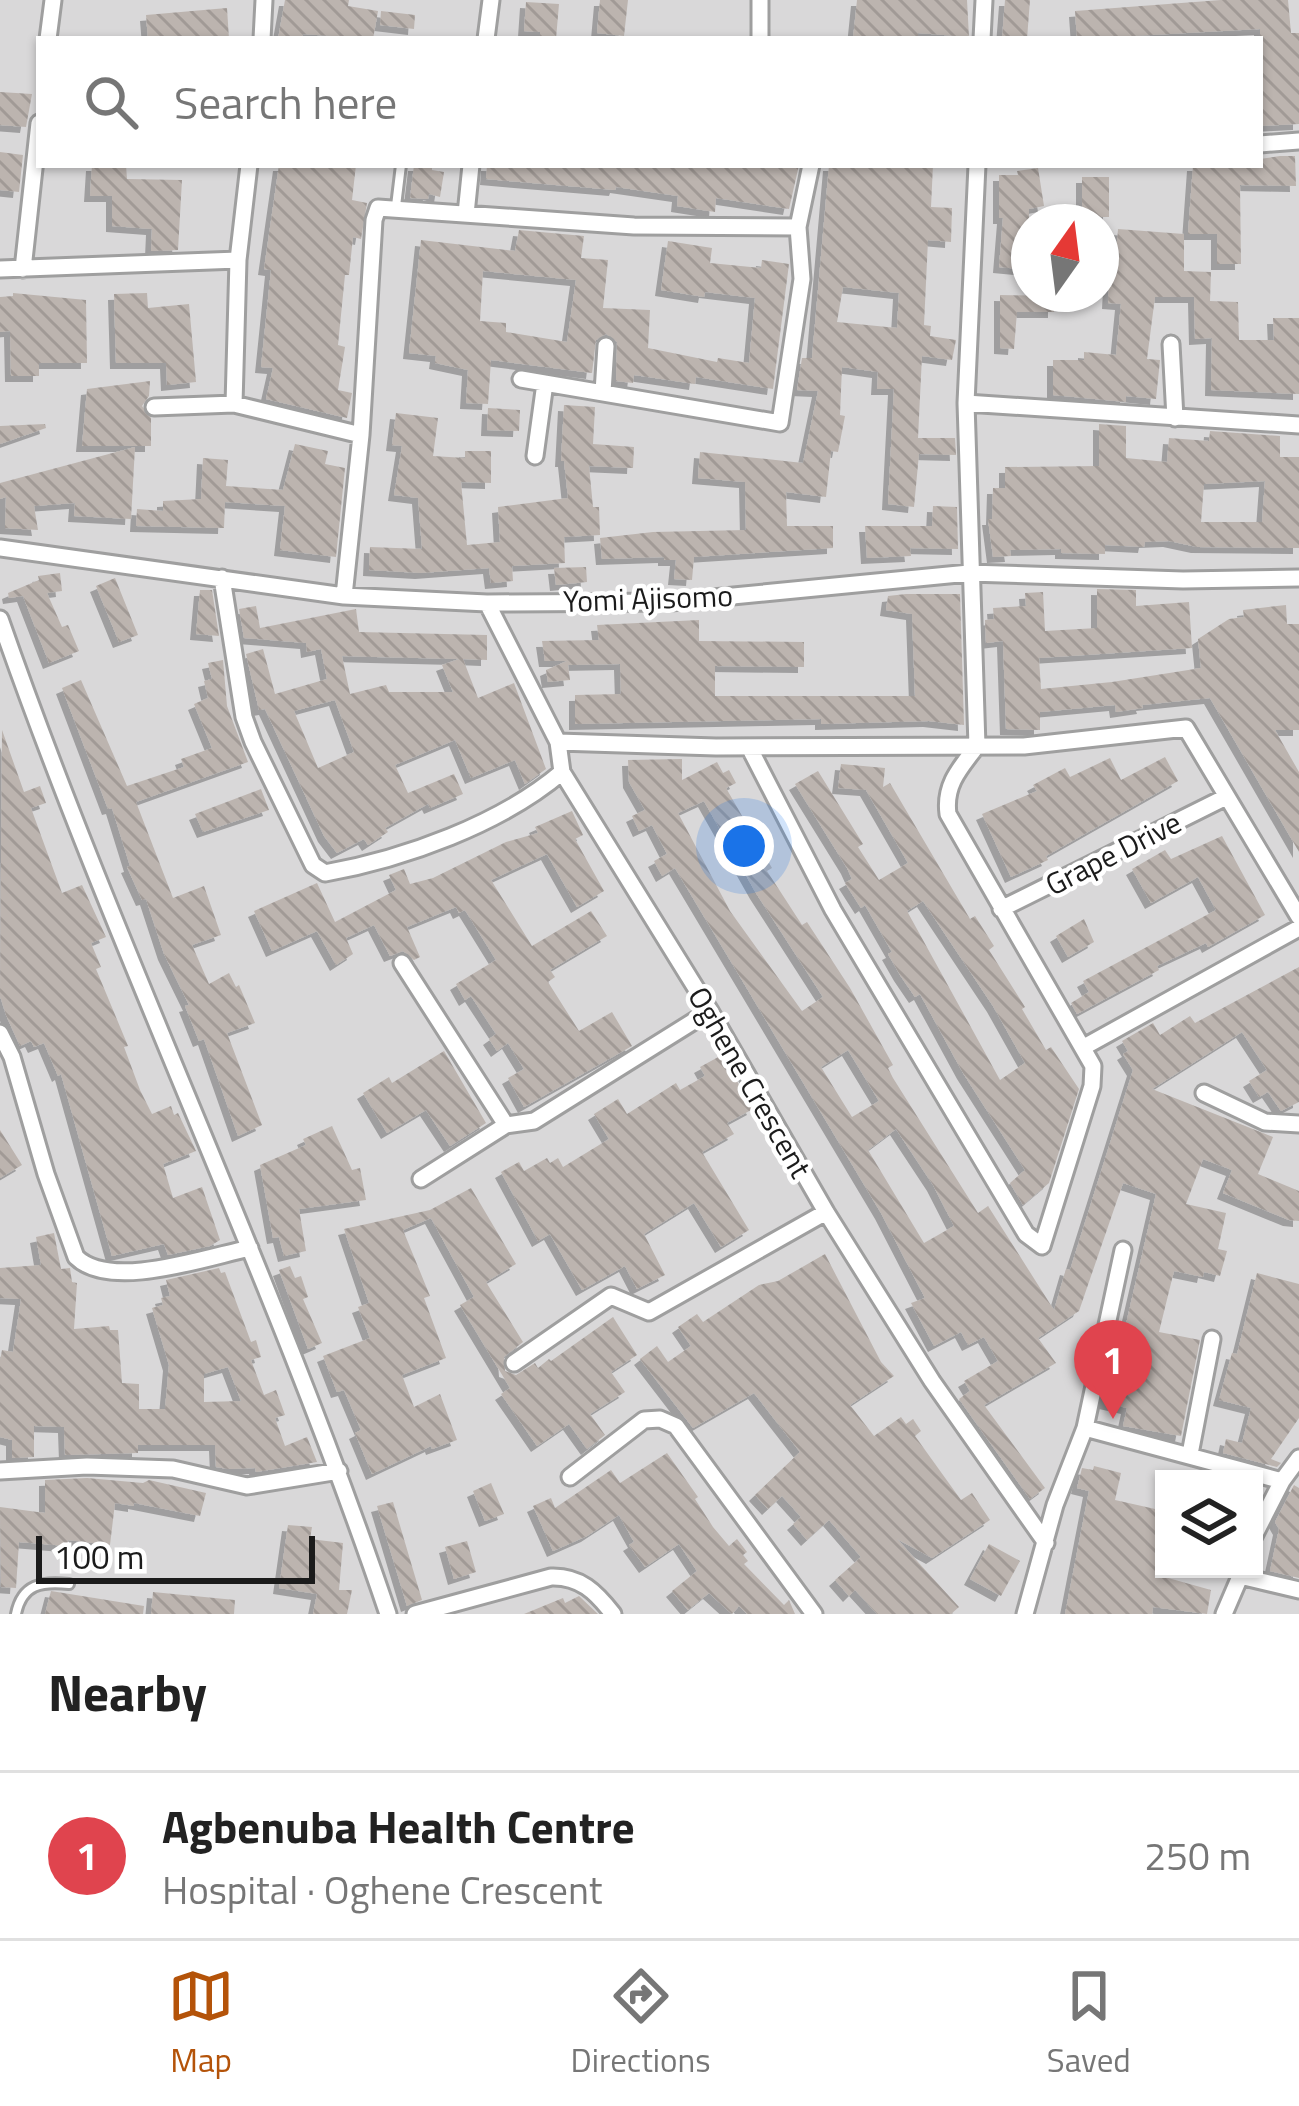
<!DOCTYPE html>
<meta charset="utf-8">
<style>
body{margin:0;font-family:"Titillium Web",sans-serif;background:#f2f2f2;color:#222}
.controls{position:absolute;right:36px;bottom:36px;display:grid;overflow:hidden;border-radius:0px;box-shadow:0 3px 9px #0004}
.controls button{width:108px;height:108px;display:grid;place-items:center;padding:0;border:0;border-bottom:3px solid #e0e0e0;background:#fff;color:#222;font:60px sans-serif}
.compass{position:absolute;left:1011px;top:204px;width:108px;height:108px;border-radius:50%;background:#fff;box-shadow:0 3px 9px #0004;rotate:14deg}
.scale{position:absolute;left:36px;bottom:30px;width:279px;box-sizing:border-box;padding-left:12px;border:6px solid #1b1b1b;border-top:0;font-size:33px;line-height:42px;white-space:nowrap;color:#1b1b1b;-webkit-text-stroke:9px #fff;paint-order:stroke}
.you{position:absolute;left:744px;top:846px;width:42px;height:42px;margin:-30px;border:9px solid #fff;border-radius:50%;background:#1a73e8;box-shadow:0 0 0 18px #1a73e833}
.badge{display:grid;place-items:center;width:78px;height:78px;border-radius:50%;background:#b45309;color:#fff;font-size:39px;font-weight:700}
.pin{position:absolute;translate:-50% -99px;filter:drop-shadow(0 3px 6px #0008)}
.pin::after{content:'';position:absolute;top:63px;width:42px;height:36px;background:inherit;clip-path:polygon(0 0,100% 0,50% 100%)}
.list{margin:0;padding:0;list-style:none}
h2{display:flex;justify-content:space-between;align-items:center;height:156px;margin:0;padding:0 48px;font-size:51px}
h2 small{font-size:39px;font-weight:400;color:#767676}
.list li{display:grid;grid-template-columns:78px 1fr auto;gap:36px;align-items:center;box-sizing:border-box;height:168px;padding:0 48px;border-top:3px solid #e0e0e0}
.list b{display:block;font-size:45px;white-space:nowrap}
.list p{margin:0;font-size:39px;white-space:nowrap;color:#767676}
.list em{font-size:39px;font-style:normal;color:#767676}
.icon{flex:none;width:66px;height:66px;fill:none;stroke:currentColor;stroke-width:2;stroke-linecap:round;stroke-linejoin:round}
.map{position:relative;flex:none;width:1299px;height:1614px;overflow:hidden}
.search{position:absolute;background:#fff;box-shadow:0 3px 9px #0004;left:36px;right:36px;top:36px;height:132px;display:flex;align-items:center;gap:30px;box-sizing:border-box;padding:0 42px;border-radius:0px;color:#767676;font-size:45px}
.sheet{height:324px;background:#fff}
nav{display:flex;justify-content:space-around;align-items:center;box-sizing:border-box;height:168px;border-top:3px solid #e0e0e0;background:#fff;font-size:33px;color:#767676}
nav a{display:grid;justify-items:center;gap:6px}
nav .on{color:#b45309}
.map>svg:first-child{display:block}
</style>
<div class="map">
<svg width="1299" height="1614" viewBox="0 0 1299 1614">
<defs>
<pattern id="building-back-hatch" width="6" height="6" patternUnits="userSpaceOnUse" patternTransform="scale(3)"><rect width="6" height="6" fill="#bcb4af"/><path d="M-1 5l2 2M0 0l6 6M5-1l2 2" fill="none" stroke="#a19a96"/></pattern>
<filter id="shadow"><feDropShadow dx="-6" dy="6" stdDeviation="0" flood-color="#0004"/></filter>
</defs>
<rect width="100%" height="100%" fill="#ece8e2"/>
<path fill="#d9d8d9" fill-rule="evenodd" d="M0,0h1299v1614h-1299zM39,39h1221v126h-1221zM1029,222h72v72h-72zM1164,1479h90v90h-90z"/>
<path fill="url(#building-back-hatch)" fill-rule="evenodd" filter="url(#shadow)" d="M285,0h64l-1,6 30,5 -5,28 -70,-5 -1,5h-24z
M600,0h28l-4,36 -27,-3z
M857,0h110l2,37 -51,-4v6h-65z
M1005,0h25l-3,39h-25z
M1221,0h67l3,33h8v91l-39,2v-97l-183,10 -2,-28z
M526,2l33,2 -3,35h-16v-7l-16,-1z
M227,8l2,31h-81l-2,-24z
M381,11l34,4 -1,14 -34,-4z
M0,92l32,2 -6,33 -26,-2z
M0,152l23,3 -4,37 -19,-2z
M1280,156h15l1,30 -56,-1 1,79h-24v-30h-29l5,-69h67v-6z
M92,165h34l1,14 55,1 -4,70 -27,1 1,-22 -40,-3v-30h-22z
M279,165h77l-4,35 15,3 -6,36 -8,-2 -4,38h-4l-7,70 7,2 -7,43 14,3 -5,25 -81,-19 7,-31 -12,-1 10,-97 -7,-1z
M414,165h18v5l12,2 -4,25 -11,-3 -1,5 -18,-1z
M487,165l143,2 169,-2 -10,44 -73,-11 -1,14 -38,-6 1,-10 -62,-9 -1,3 -129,-11z
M829,165h104l-2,42 21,1 -1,34 -23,-2 -4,85 7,1 -1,10 26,4 -4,20 -30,-4 -4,82h37l1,17 -37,-1 -5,53 -26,-3 6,-115h-17l1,-17 -36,-5 -2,48 5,1 -7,36 -7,-1 -5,46 -40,-5 1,34h46v22l-139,9 -2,23 -18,-1 2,-19h-12v-3l-62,2 -2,-21 53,-6 93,-2 -1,-48 -47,-4 2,-26 103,11 15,-72 -21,-1 5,-32h10zM843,287l56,6 -2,35 -60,-6z
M1038,168l6,38 -15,3v61l-30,-3 4,-49h-4v-43h19l-1,-4z
M1082,177h27v40h-27z
M1118,229l66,5v37l27,1 -1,29 28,1 1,38h35l-1,-22h26v76l-88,-4 1,-52 -17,1 -1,-42h-39l-8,62 13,1 -4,39 -30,-3v6l-73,-7v-35h31v-8l32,3 5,-51 -13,-1 2,-38h5z
M519,230l65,6 -3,22 27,2 -5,48 47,2 -2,38 69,14 1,-4 31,5 6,-65 -50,-6 -1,5 -43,-7 7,-49 44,7 -2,15 51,5 1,-8 27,4 -16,125 -77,-12 -1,7 -61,-9 -1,8 -17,-2 1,-39 -11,-8 -10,6 -4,33 -101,-13 -3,44 -22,-1 2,-33 -33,-7 1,-7 -27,-3 12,-113 94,11zM483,271l93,9 -9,62 -61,-10v-9l-26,-2z
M13,293l73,7 1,63h-48v13h-28l-1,-45 -10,1v-35l13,-1z
M147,293l1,15 41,-4 7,78 -29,3 -1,-22h-50l-2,-69z
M1000,295l54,1v16h-37l-3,37 -14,-1z
M150,381l-1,15 -7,10 9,12v28h-69l5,-57z
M564,405l31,2 -2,37 41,3 -1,21 -44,-2 4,41h6l1,28 -36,2 1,26 -53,3 1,15 -22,2 -2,-15 -68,5 -52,-3 1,-23 52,2 -4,-51 -24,-3 8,-49 -10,-1 4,-32 42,5 -5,38 32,2v-7h26v32l-30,-1 6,63 33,-3 -2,-35 70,-9 -4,-37h-3z
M488,408l32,2 -1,21 -32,-1z
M45,424l1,4 -46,16v-18z
M1099,424l27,2v32l41,4 2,-24 40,3 1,-10 70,5v21h19v91l-102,-1 -28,-6 -24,1 -1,5 -39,-2v9l-44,-1v-4l-51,1 1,6 -18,1 -5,-38h4l1,-31h12v-21l94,-1zM1265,481l-3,41h-61l3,-38z
M295,444l33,7 -3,13 20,4 -9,89 -56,-7 5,-44 -60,-4 -1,26 -88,-2 1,-17 26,2v-10l38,-2 2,-41 25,2 -2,26 57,4z
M135,447l-4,72 -57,-3 1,-13 -41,3 4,24 -33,-2 1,-31 -6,2v-16z
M933,506l24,1 1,42 -48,-1 1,8 -44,2 -2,-32h67z
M586,567l1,15 -31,3 -2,-17z
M60,573l2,18 -15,2 15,34 6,-2 11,26 -30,12 -26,-67 -14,2 -1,-5 31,-13 -1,-4z
M115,578l23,57 -19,7 -23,-56z
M1097,589l39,1v16l53,-4 3,46 -153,10 2,31 71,-7 89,-14 -3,-29 31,-20 15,-2 -1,-7 43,-5 1,19h12v106h-24l24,42v80l-89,-154 -68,7 1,3 -27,4 -1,-7 -75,7v18l-34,-1 -3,-88 -17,2 -1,-23 9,-1 -1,-11 33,-2 -1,-13 18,-1 2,39 52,-3z
M200,590h12l7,46 -23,-2z
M906,594h54l4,131 -35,-4 -108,3v-5l-246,5v-29l46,-1 -1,-30 -52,1 2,15 -22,2 -2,-12 21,-9h-22l-3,-20 57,-1 -2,-15 102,-5v21l105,1v25l-89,-1v30h200l-3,-82 -26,-4 2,-14z
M256,606l4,22 96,-19 3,23 128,3v25l-24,-1 15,39 36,-15 32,86 -21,15 -10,-24 -44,18 -16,-38 -60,25 13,28 46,-19 9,20 -33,14 -2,-4 -43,24 3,4 -20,13 -4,-6 -27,14 -13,-17 -59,-127 -6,1 -13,-56 17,-5 12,45 52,-15 -6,-30 -14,3 -1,-9 -62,-5 -5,-29zM342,656l34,1 83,2 -17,6 11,27h-64l-3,-7 -36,9zM335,700l19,52 -36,16 -24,-57z
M223,660l4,46 21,56 -112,40 37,96 31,-12 17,49 -29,10 17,39 20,-11 7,14 3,-2 16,38 -28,10 35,92 -24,11 -34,-97 -5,2 -14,-35 4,-1 -25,-51 -18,-55 -4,1 -15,-33 3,-1 -18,-58 -4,1 -46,-121 19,-8 46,106 57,-19 -3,-8 31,-11 -18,-44 14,-6 -4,-17 8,-2 -4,-16z
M2,730l22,62 16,-6 6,17 -15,5 31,85 20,-8 24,52 -15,6 10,24 -5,2 32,77 -4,1 16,43 12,24 19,-8 3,9 4,-2 18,38 -33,13 10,34 29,-11 18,53 -10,6 -42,9 -4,-11 -52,12 -51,-182 -3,2 -14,-33 -10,4 -3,-6 -11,5 -14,-31 -6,-19z
M1165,757l13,24 -132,75 2,4 -37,17 -29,-63 55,-23 -4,-6 32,-17 5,9 40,-19 11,22z
M682,759v21l35,-18 6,11 6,-3 7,13 -10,5 46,80 -5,3 35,54 5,-3 43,66 43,77 -5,3 5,10 85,135 10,-7 66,104 12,-41 4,1 63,-200 -10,-16 5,-3 -6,-10 31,-18 7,12 30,-19 5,7 104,-56v135l-18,9 -13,-19 -9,5 -10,-16 18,-11 -25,-38 -90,57 121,48 -15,37 41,17v30l-10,-1 -66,-27 9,-23 -29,-11 -17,45 40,9 -8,36 9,2 -7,25 -16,-4 -1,5 -29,-6 -15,61 41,8 -19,96 -58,-10 4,-18 -22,-5 4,-21 29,6 5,-29 -15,-3 5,-31 -7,-1 30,-130 -33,-11 -44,128 -41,27 18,25 -72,42 61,83 -15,11 -71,-100 11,-8 -6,-10 34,-20 -14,-24 -16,8 -7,-13 -27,14 -23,-43 14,-5 -44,-85 -206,-345 -13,8 -8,-15 13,-7 -15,-29 -13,6 -7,-15 13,-6 -16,-28 -1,-22zM704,801l52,92 67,104 -21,14 -72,-100 -52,-98zM848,1050l31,51 -27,16 -31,-50zM896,1129l37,56 21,41 -30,17 -56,-93z
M841,764l44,4 -2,19 7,-4 80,136 5,-3 19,30 -5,4 36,57 -3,2 24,41 5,-3 28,42 -30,94 -26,22 -13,-22 15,-13 -62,-97 -43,-79 -5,3 -15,-22 -12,-21 4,-2 -27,-47 -4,3 -16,-25 7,-4 -5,-11 -52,-84 23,-13 45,73 -5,3 21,33 29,-17 -42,-73 -28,-2zM923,901l70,105 32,57 -25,17 -93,-169z
M261,789l8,21 -66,22 -8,-18z
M572,811l11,24 -8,4 29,52 -27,16 -30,-53 -56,26 41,66 59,-35 16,25 -57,34 5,7 -7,5 31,49 33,-19 20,34 -108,61 -16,-29 16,-9 -16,-26 -11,8 -8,-12 7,-5 -25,-38 -6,4 -9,-16 40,-24 -31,-50 -6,3 -3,-6 -49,20 13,30 -6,3 -11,-9 -13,5 -16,-31 -28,13 7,16 -17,11 -19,-34 -45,20 -18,-40 63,-28 18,39 61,-32 -7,-15 15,-6 6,15 23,-6 73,-36 32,-9 -3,-6z
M1222,836l43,79 -57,32 -2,-4 -49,23 2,4 -82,44 -6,-11 18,-11 -6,-11 133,-71 -18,-33 -47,26 -19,-34 33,-19 6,9z
M1084,919l10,23 -26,15 -12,-21z
M444,1051l42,72 -36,23 -24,-36 -39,23 -24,-40 26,-16 3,6z
M722,1055l31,54 -26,14 7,11 -32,18 47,78 -28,17 -27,-44 -50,31 21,41 -28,14 -12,-23 -43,24 -32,-56 -12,7 -37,-69 18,-10 5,9 23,-13 3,5 8,-5 5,9 46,-28 -15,-25 24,-15 9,15 49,-31 4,7 25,-14 -5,-9z
M332,1126l20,44 8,-2 6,32 -67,9 7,42 -22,5 -5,-19 -6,1 -13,-73 46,-20 -3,-6z
M0,1130l22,35 -22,13z
M471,1188l45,76 -30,18 37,60 -19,15 1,14 11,4 19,-12 3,5 11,-9 2,2 62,-44 24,38 -26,17 14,20 -35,22 15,21 -18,14 -18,-25 -32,22 -36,-52 9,-6 -50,-83 14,-8 -43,-79 -28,12 27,66 -6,2 22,60 -44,17 12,32 26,-13 17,46 -25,9 -1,-3 -59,28 -17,-41 6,-3 -17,-40 -7,2 -14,-36 47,-18 -12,-31 11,-4 -25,-74 86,-19z
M54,1233l7,36 9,-1 2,14 5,1 -3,46 35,-3 1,4h8l4,53 17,1v25h26l4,-44 -17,-57 11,-3 -2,-7 9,-2 -4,-16 53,-12 2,5 4,-1 26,70 5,-2 5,17 -10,3 13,35 12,-5 9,25 -10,3 10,28 22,-9 10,25 -61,10 -1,-4 -27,1 -12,-2 -1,-22h-77v8l-73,2 -1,-28 -30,-1v31l-22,1v-18l-12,-3v-77l2,-10 11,2 8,-53 -21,-1v-30l41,-3 -5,-28zM228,1367l13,34 -37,1v-28z
M825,1254l56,108 13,14 -44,29 24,31 27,-19 5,7 7,-5 8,12 -6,5 46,64 11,-7 18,27 -58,38 -35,-19 62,68 -8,7h-74l-22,-24 -6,6 -14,-16 26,-23 -32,-37 -22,20 -14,-16 8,-7 -19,-21 -14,13 -13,-14 45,-43 -46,-59 -61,35 -53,-69 17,-13 11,16 23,-16 -13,-19 19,-13 6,8 56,-37 19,-4z
M290,1266l5,12 6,-2 7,21 -5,2 19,44 -14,6 -29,-79z
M1257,1273l42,11v134l-28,41 10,4 -4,4 -54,-14 3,-14 16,4 9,-35 -32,-8 13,-47 5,1z
M667,1453l31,44 -3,2 18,28 16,19 8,-7 10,13 -4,3 5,6 -4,3 40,41 5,-5 6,14h-48l-8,-8 -7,8 -23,-21 -21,17 -16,-19 25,-20 -18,-27 -34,23 -16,-22 5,-3 -15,-27 -32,21 -34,15 -20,-45 18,-8 4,10 56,-38 9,13z
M1094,1466l27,7 -6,27 49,11 -3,65 50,14 -4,24 -54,-7 -1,7h-87l24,-123 -12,-3 5,-20 11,2z
M87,1478l56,5 6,-3 57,13 -6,23 -66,-13v3l-19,-3 -5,42 -42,-5 -1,6 -48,-4 -3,46 -15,-1 -1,-80 45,6v-33z
M491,1483l13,31 -19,7 -12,-30z
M1294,1485l5,3v90l-29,-7 9,-42 -4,-7z
M393,1502l29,98 -15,6 -30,-100z
M288,1525l24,2 -2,12 33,4 -4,47h13l-5,24h-34l4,-20 -38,-6z
M467,1541l9,31 -22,7 -9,-32z
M989,1544l31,17 -19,35 -31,-17z
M51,1591l93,15 -1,8h-98z
M153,1592l82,8 -1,14h-83z
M579,1596l19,18h-74l39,-16 2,5z"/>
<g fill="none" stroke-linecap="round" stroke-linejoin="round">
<defs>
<path id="lane" d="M396,206l5,-41
M16,1614c6,-30 26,-33 53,-30"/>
<path id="street" d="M760,0v39
M48,39l5,-39
M262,39l2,-39
M486,39l5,-39
M982,39l2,-39
M1260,144l39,-3
M466,214l5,-49
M0,269l238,-9
M23,269l16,-146
M1171,344l4,74
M521,379l259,44 22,-144 -4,-52 13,-62
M603,392l3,-46
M966,403l333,22
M234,404l4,-144 11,-95
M154,407l80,-3 127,31
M535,456l10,-73
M0,548l344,48 143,7 184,-1 298,-29 214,7 116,-2
M222,578l22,139 9,25 60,123 12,8c79,-14 176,-49 237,-101
M344,596l17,-161 13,-215 4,-12 256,18 164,1
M487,603l71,139 4,30 148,239 116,201 106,169 114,162
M0,619c117,336 274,657 388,995
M558,742l158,5 308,-1 162,-18 113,189
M749,747l84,163 193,324 16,12 50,-160 1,-20 -145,-252c-4,-29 12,-46 29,-68l-11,-343 11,-238
M1001,909l223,-111
M402,963l104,162 28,-4 176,-110
M0,1033l12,24 34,117 30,83c34,34 131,0 174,-9
M1084,1047l215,-119
M1204,1093l61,29 34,2
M421,1179l85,-54
M514,1363l97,-67 38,16 177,-100
M1085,1428l197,53
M1190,1454l22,-115
M0,1471l87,-5 86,3 74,17 92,-15
M570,1477l74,-57 16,-1 16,7 138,188
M1254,1536l28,-55 17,-23
M1240,1576l59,14
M415,1614l136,-37c29,-1 45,15 62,37
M1025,1614l30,-109 30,-77 38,-178
M1224,1614l18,-42"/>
</defs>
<use href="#lane" stroke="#9f9f9f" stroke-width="14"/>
<use href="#street" stroke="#9f9f9f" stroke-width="21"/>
<use href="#lane" stroke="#fff" stroke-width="8"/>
<use href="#street" stroke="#fff" stroke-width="15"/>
</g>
<g text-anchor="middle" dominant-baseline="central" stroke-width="9" stroke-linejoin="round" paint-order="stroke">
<g font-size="30" fill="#1b1b1b" stroke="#fff">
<text transform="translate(648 598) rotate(-2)">Yomi Ajisomo</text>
<text transform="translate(1113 853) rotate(-27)">Grape Drive</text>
<text transform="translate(750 1082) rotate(60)">Oghene Crescent</text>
</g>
</g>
</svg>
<div class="controls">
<button><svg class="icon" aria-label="layers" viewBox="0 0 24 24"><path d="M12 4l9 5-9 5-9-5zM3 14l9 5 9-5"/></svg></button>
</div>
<svg class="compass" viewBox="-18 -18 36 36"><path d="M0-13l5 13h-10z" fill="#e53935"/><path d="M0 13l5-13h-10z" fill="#767676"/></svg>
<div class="scale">100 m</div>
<div class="you"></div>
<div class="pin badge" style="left:1113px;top:1419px;background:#e0444e">1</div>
<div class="search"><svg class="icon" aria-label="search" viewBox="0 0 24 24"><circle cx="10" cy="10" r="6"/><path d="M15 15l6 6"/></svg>Search here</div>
</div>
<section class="sheet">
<h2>Nearby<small></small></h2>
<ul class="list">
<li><span class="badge" style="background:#e0444e">1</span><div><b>Agbenuba Health Centre</b><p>Hospital · Oghene Crescent</p></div><em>250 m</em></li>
</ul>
</section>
<nav>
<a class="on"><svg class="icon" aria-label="map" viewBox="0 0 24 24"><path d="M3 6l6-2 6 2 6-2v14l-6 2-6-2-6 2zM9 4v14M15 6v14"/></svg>Map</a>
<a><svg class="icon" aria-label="directions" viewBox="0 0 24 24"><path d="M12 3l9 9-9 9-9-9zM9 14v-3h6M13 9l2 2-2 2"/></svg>Directions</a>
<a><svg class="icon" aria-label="saved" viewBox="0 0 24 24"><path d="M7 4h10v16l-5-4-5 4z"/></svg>Saved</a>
</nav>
